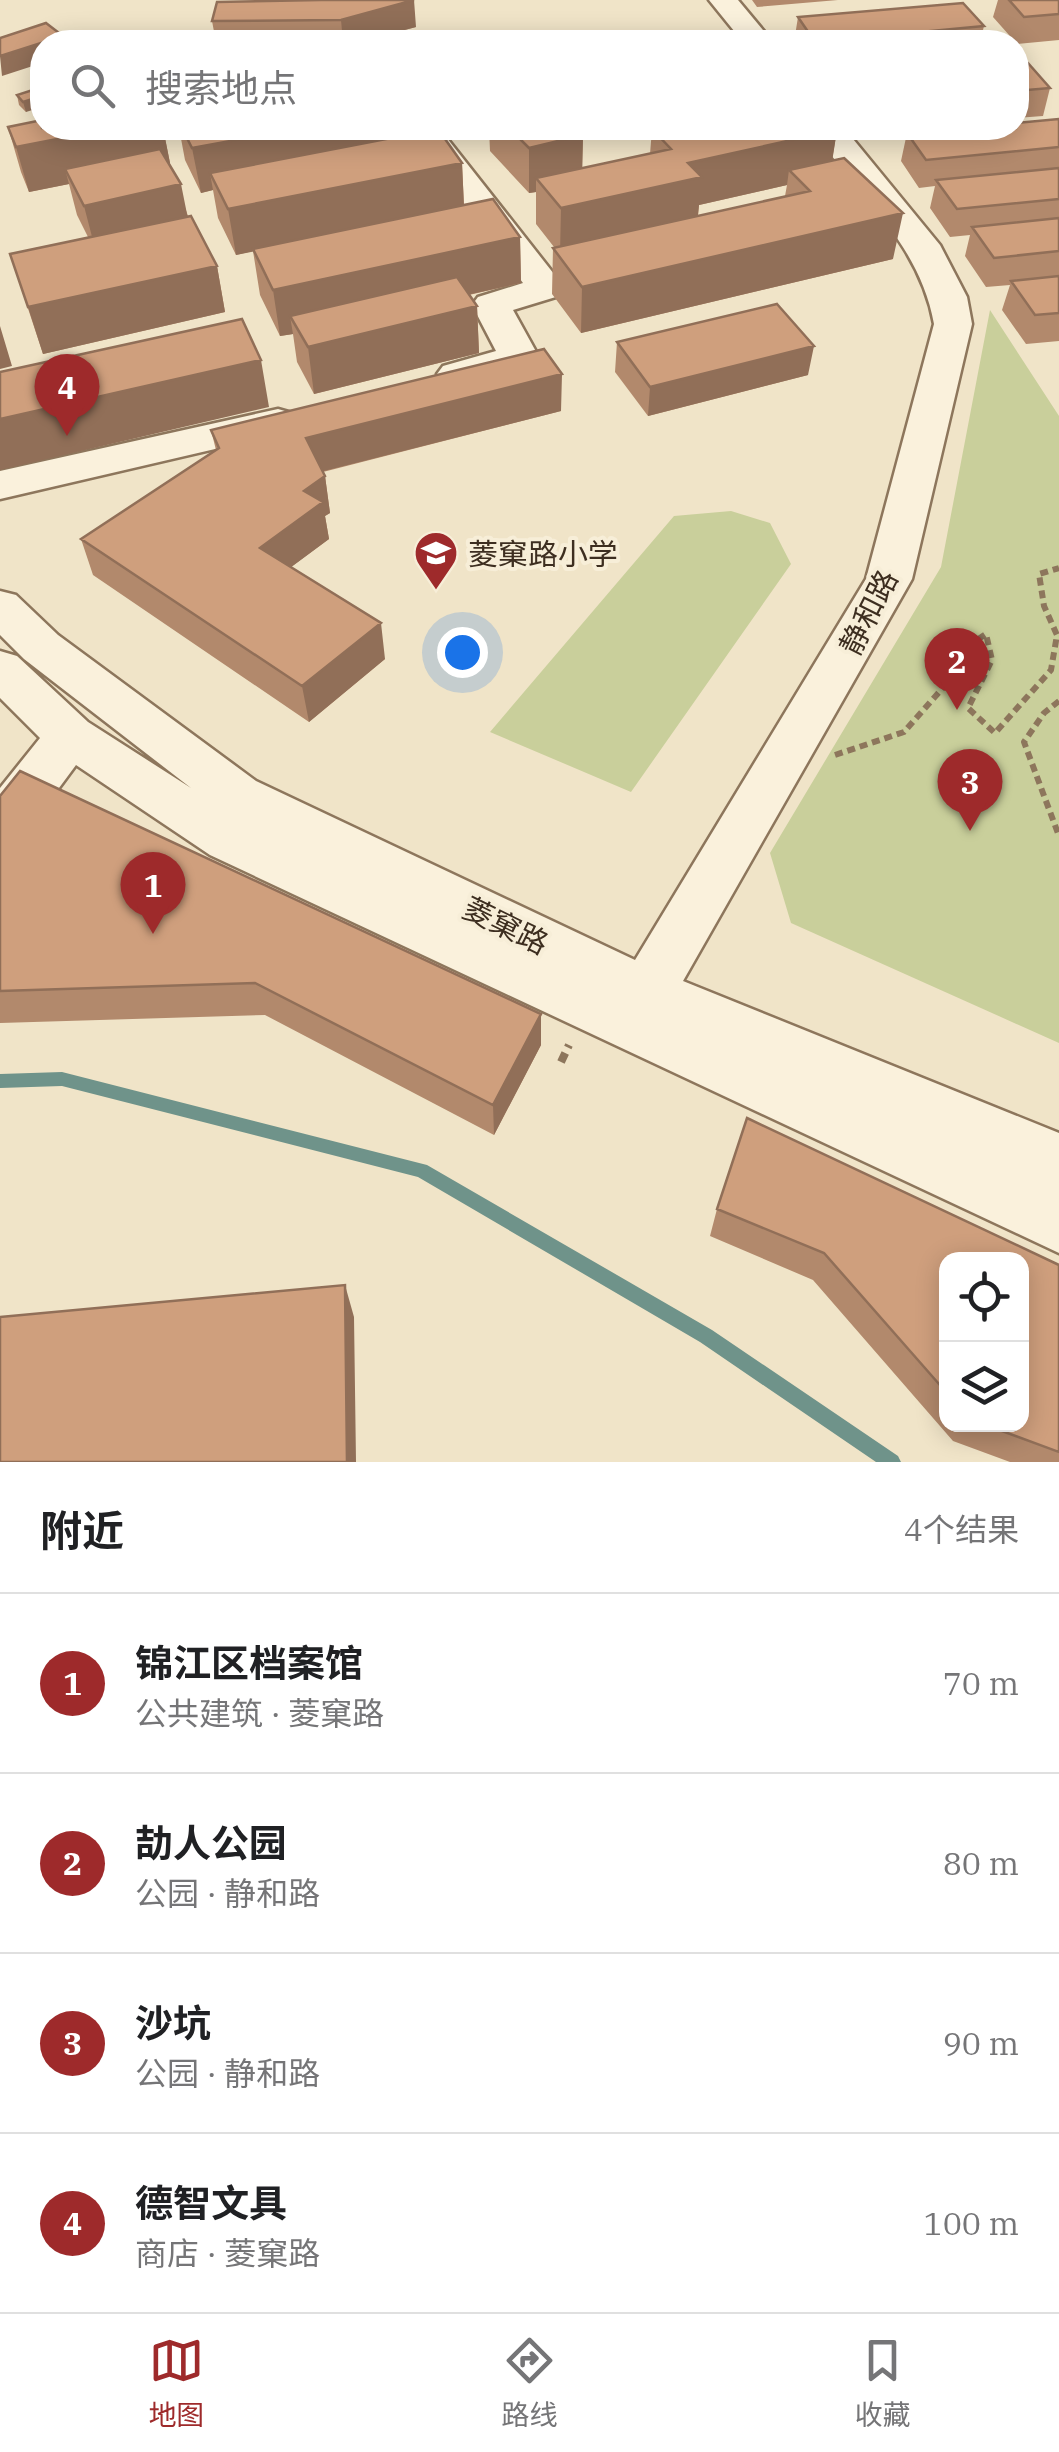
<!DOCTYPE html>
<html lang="zh">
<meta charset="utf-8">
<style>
body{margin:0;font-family:"IBM Plex Serif","Noto Sans SC",serif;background:#f2f2f2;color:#202124}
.controls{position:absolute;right:30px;bottom:30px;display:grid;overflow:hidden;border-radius:20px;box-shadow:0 5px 25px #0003}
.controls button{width:90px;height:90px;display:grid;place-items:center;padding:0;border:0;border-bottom:2px solid #e0e0e0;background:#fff;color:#202124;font:50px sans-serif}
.you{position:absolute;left:462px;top:652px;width:35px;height:35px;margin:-25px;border:8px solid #fff;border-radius:50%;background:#1a73e8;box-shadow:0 0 0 15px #1a73e833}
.badge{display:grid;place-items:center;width:65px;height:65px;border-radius:50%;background:#9e2a2b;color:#fff;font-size:32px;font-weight:700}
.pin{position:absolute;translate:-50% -82px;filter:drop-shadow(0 2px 5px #0008)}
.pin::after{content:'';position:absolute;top:52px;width:35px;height:30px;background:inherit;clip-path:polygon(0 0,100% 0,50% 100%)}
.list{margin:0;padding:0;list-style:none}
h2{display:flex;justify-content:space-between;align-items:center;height:130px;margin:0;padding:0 40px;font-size:42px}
h2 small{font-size:32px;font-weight:400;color:#757577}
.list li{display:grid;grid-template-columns:65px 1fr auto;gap:30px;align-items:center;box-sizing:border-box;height:180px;padding:0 40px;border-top:2px solid #e0e0e0}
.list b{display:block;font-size:38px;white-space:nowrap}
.list p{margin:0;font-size:32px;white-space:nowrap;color:#757577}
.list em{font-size:32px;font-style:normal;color:#757577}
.icon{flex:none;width:55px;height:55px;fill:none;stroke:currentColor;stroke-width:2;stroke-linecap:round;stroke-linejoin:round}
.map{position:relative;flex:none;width:1059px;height:1462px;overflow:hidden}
.search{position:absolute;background:#fff;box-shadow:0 5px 25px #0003;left:30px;right:30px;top:30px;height:110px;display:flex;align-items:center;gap:25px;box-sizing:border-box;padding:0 35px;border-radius:40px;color:#757577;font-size:38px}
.sheet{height:850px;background:#fff}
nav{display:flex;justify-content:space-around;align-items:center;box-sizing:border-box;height:140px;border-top:2px solid #e0e0e0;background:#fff;font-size:28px;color:#757577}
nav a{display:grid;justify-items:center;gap:5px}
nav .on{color:#9e2a2b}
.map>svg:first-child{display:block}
</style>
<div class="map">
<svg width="1059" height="1462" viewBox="0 0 1059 1462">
<rect width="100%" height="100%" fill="#f0e4c8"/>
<path fill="#c9cf9b" d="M990,310l69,106v627l-268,-120 -21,-70 171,-286z
M731,511l39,12 21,41 -160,228 -141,-60 184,-216z"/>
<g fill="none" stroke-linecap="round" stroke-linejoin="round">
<path fill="#6f938a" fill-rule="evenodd" d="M62,1072l365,93 285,165 186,126 3,6h-25l-176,-120 -282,-165 -356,-91 -62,2v-14z"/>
<defs>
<path id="minor" d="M709,0h29l35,42h-30z
M407,128h32l126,160 -6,8 -46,14 26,47 -6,8 -76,21 -14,-4 -6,-8 6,-8 53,-15 -24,-46 6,-8 45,-14z
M811,128h33l96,117 27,52 5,27 -60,255 -229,402 376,152v120l-849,-398 -134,-90 -57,77 -19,6v-60l40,-50 -40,-40v-47l17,5 71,66 103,66 -167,-129 -24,-24v-44l16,4 42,40 198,146 379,179 231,-381 68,-255c-15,-83 -78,-130 -123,-196z
M278,409l14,4 7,9 -7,9 -292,68v-28z"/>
</defs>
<use href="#minor" stroke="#8d765c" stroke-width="5"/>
<path stroke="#8d765c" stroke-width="6" stroke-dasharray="8 5" stroke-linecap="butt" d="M1059,701l-15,12 -20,29 35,94
M835,755l69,-23 44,-50 8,-28 30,-20 6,26 -24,48 27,25 56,-63 6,-35 -13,-29 -5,-32 20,-6"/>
<path stroke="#8d765c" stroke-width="8" stroke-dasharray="10 6" stroke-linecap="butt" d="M561,1062l8,-17"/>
<use href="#minor" fill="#faf1dc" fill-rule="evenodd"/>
</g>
<path fill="#b2896c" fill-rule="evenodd" d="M752,0h86l-81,7z
M998,0h61v40l-42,4 -24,-27z
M217,2l199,25 -41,11 3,4h-162l-4,-21z
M798,17l186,9 -4,16h-186z
M1016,64l34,24 -7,28 -27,2z
M42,87l-16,25 -7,-7 -2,-10z
M1059,119v222l-33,3 -24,-34 8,-25 -24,2 -21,-31 5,-21 -20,2 -20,-29 5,-22 -16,2 -18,-27 6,-28z
M8,127l155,1 7,35h-1l19,53 29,50 8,46 -182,42 -33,-100 78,-17 -11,-22 -8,-31 -40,8 -8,-20z
M179,128h239v5l44,30 2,42 56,32 1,46 -52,12 8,11 2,47 -165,41 -17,-32 -4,-28 -13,2 -20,-41 -7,-44 -17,4 -18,-37 -5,-28 -12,3 -16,-33z
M489,128h86l8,7 -1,33 68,-14 2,-25 185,1 -5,30 61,99 -312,74 -29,-39 1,-46 1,-1 -18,-23v-32l-7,1 -39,-42zM787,185l-2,11 -87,20 1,-11z
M864,128h59l-56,5z
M617,342l191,33 -160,41 -33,-44z
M561,411l-238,61 2,4 5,37 -5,3 4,23 -38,28 94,92 -76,63 -216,-147 -12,-36 135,-89 -5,-20z
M0,796l541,218v31l-47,90 -229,-120 -265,8z
M717,1209l342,56v197h-49l-57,-21 -140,-161 -103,-44zM946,1260l76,164h-76z"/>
<path fill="#916f58" d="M414,0l2,27 -58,15h-15l-2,-22z
M63,36l1,6h-22v21l-40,13 -2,-20z
M42,96v11l-16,5 -3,-10z
M114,128h49l7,35 -98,20 -7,-14 4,15 -40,8 -13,-45z
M301,128h117l1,22 -209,23 3,17 -12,3 -9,-45z
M837,130l-7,45 -41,-5 -2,15 -88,20 -2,18 -137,31 1,-46 127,-45z
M583,135l-1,45 -46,-2v14l-7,1v-45z
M462,163l2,45 -228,47 -8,-46z
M181,184l9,45 -94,23 -12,-46z
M903,213l-10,46 -312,74 1,-46z
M520,237l1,46 -222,49 -9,-16 3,18 -13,2 -7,-46z
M217,266l8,46 -182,42 -15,-47z
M477,306l2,47 -165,41 -6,-47z
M0,326l12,40 -12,3z
M814,346l-6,29 -160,41 2,-29z
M261,360l8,47 -269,63v-51z
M562,374l-1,37 -249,63 -6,-36z
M325,476l5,37 -5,3 4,23 -62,46 -7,-37 44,-57z
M381,623l4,36 -76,63 -7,-36z
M541,1014v31l-47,90 -1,-30z
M345,1285l9,32 2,145h-9z"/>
<path fill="#cf9f7d" stroke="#916f58" stroke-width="2.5" d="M321,0h93l-73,20 -129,1 5,-19z
M1009,0h50v14l-35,3z
M963,3l21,23 -169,16 -17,-25z
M46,23l17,13 -63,20v-18z
M377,38v4h-129z
M1028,63l22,25 -34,3v-27z
M42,87v9l-19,6 -6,-7z
M1059,119v28l-133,13 -19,-27 61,-5h48v-5z
M42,120v8h72l-98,19 -8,-20z
M182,128h119l-109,20z
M509,128h66l8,7 -54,13z
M659,128h175l3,2 -149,33 14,14 -141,31 -25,-30 135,-29 -19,-20z
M438,129l24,34 -234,46 -18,-36z
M160,149l21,35 -97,22 -19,-37z
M844,158l59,55 -321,74 -29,-39 257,-57 -21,-21z
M1059,168v31l-102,10 -21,-29z
M493,199l27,38 -247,53 -20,-41z
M191,216l26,50 -189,41 -18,-53z
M1059,218v33l-65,7 -22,-31z
M1059,276v37l-24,2 -24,-34z
M457,277l20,29 -169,41 -18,-31z
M777,304l37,42 -164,41 -33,-45z
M242,319l19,41 -261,59v-47z
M544,349l18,25 -256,64 19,38 -21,15 19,11 -63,46 121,75 -79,63 -221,-147 138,-91 -8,-18z
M20,771l521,243 -48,91 -238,-122 -255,8v-195z
M747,1118l312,147v187l-76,-28h39v-164h-76v132l-122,-139 -107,-44z
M345,1285l2,177h-347v-145z"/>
<defs>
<symbol id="school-pin" viewBox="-11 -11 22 30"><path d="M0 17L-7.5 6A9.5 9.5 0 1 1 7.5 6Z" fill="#9e2a2b" stroke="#f7eed8"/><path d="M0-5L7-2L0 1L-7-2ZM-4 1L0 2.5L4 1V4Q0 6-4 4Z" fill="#fff"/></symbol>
</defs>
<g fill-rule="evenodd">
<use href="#school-pin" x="411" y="528" width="50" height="68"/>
</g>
<g text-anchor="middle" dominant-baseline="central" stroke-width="8" stroke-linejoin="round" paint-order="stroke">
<g font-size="30" fill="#3d2e20" stroke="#f7eed8" text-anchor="start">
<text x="468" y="553">菱窠路小学</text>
</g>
<g font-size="30" fill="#3d2e20" stroke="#f7eed8">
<text transform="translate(868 612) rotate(-63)">静和路</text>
<text transform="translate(506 925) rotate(26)">菱窠路</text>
</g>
</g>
</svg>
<div class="controls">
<button><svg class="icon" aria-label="locate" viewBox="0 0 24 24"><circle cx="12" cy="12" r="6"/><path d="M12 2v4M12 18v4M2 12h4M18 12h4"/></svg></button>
<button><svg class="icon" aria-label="layers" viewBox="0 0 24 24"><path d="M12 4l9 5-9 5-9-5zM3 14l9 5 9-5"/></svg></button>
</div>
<div class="you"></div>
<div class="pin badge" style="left:153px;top:934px">1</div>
<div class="pin badge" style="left:957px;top:710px">2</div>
<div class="pin badge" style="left:970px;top:831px">3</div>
<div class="pin badge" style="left:67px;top:436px">4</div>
<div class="search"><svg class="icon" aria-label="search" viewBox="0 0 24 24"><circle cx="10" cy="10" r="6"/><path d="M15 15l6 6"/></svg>搜索地点</div>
</div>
<section class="sheet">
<h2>附近<small>4个结果</small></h2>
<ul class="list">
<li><span class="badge">1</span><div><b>锦江区档案馆</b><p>公共建筑 · 菱窠路</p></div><em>70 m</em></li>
<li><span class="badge">2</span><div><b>劼人公园</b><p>公园 · 静和路</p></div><em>80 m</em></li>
<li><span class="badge">3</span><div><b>沙坑</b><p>公园 · 静和路</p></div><em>90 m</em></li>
<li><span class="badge">4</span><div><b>德智文具</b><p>商店 · 菱窠路</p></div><em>100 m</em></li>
</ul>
</section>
<nav>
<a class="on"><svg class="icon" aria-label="map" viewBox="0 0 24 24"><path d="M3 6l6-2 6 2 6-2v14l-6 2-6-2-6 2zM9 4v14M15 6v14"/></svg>地图</a>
<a><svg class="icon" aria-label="directions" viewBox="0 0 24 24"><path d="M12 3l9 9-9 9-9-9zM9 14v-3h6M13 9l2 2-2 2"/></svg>路线</a>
<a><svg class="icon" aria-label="saved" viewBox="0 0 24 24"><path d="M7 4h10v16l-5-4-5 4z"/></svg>收藏</a>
</nav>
